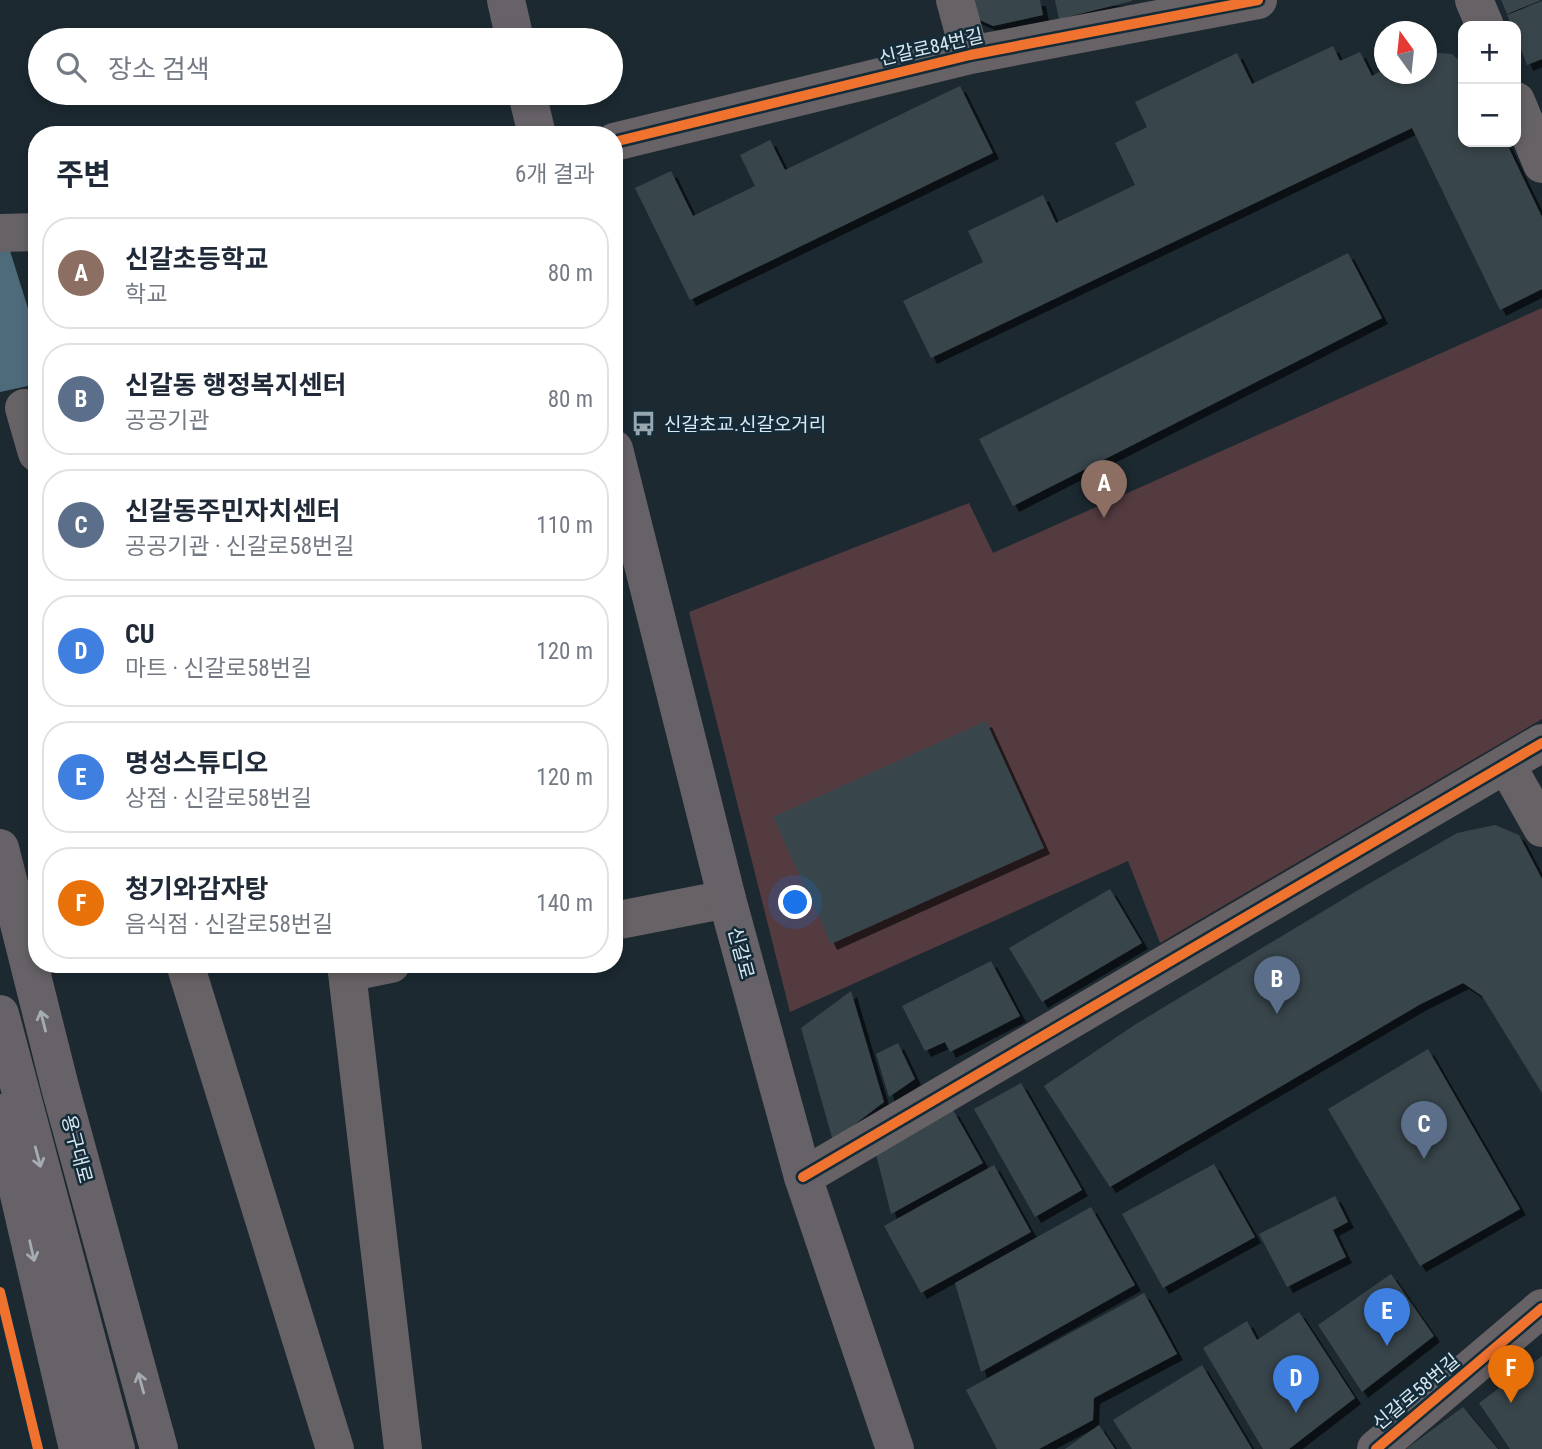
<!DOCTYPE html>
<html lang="ko">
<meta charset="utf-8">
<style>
body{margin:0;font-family:"Roboto Condensed","Noto Sans KR",sans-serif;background:#f6f6f7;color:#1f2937}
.controls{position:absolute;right:21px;top:21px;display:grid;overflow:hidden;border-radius:14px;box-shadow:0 4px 10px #0003}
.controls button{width:63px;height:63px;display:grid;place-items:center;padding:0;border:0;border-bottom:2px solid #e0e1e3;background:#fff;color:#1f2937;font:35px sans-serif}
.compass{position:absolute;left:1374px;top:21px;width:63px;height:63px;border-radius:50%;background:#fff;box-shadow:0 4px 10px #0003;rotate:345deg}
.you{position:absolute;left:796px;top:903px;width:24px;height:24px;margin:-18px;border:5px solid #fff;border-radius:50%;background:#1a73e8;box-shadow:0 0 0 10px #1a73e833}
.badge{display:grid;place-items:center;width:46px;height:46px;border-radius:50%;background:#7c3aed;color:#fff;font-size:23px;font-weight:700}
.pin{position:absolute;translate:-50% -58px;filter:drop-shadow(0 2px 4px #0008)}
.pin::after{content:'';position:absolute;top:37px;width:24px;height:21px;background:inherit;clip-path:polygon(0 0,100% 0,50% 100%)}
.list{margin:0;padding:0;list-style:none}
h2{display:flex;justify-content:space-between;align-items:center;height:91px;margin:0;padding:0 28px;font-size:30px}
h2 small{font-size:23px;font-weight:400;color:#747a83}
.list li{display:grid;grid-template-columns:46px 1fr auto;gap:21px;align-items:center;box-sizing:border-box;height:112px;margin:0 14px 14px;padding:0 14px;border:2px solid #e0e1e3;border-radius:28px}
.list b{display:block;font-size:26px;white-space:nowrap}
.list p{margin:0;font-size:23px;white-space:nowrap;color:#747a83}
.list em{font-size:23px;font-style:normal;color:#747a83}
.icon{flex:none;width:38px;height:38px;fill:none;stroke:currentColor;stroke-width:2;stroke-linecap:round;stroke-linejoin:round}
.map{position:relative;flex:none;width:1542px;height:1449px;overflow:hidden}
.search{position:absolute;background:#fff;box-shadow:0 4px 10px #0003;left:28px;top:28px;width:595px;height:77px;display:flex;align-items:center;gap:18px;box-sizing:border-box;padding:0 24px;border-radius:38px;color:#747a83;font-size:26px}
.panel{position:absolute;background:#fff;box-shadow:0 4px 10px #0003;left:28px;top:126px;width:595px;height:847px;border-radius:28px}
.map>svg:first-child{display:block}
</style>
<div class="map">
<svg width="1542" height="1449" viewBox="0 0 1542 1449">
<defs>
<filter id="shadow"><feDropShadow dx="6" dy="6" stdDeviation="0" flood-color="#0009"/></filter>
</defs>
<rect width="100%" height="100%" fill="#1c2931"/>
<path fill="#543b40" d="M1542,308v411l-382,224 -32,-82 -338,151 -101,-400 280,-109 24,50z"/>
<path fill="#4e6b7b" d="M0,219l37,118v47l-37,8z"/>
<path fill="#39454b" filter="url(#shadow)" d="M961,0h79l3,15 -50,11 -29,-13z
M1055,0h77v1l-73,18z
M1501,0h40l-34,14z
M1542,1v58l-15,6 -11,-29v-10h-4l-5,-11z
M1333,46l7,15 20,-9 12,24 12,-7v5h42v-22l26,2 11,10v78h43l36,75v72l-42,21 -88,-182 -481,230 -28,-57 80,-39 -15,-31 75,-36 13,28 79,-38 -20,-42 32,-16 -12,-25 102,-49 15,31z
M960,86l33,67 -303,147 -55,-112 36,-17 22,45 62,-30 -15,-31 30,-15 15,30z
M1348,253l34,65 -369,188 -34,-67z
M986,721l58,127 -213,96 -58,-127z
M1495,825l24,10 23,44v214l-60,-97 -19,-13 -44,22 -309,182 -66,-101 92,-62 229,-138 92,-53z
M1110,889l32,54 -100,59 -33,-54z
M991,961l29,55 -70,36 -5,-10 -20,9 -23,-45z
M851,991l33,111 -51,39 -32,-113z
M898,1043l17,36 -26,18 -13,-43z
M1428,1049l92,160 -100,57 -92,-157z
M1021,1083l61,107 -47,27 -61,-108z
M953,1110l30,53 -92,51 -15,-60z
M1214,1164l41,73 -92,51 -41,-74z
M994,1165l37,67 -110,61 -37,-67z
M1335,1196l13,26 -15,8 13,27 -59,30 -28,-53z
M1091,1207l44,78 -154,87 -26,-89z
M1391,1274l43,62 -72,56 -44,-67z
M1144,1293l33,61 -83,44 -1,22 -54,29h-42l-31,-59z
M1299,1312l56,86 -66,51h-26l-60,-101 44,-27 10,19z
M1542,1356v93h-32l-31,-46z
M1202,1365l50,84h-120l-19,-29z
M1463,1407l35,42h-92z
M1099,1425l16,24h-50z"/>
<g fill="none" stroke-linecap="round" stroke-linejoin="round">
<path stroke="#676265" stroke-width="38" d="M955,0l15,55
M1474,0l11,26
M1516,101l26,63
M614,142l356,-87 288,-55
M0,233l37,-1
M24,408l13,45
M1506,764l36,64
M614,921l113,-22
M185,964l150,485
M346,964l57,485
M347,973l44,-9
M803,1177l739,-434
M1376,1449l166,-141"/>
<path stroke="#666267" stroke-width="38" d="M506,0l9,40
M527,93l10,42
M614,449l113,450 76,278 92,272
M0,848l60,239 99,362
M0,1014l116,435
M0,1113l78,336"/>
<defs>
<path id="cycleway" d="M614,142l356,-87 288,-55
M803,1177l739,-434
M0,1292l38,157
M1376,1449l166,-141"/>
</defs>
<use href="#cycleway" stroke="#142c39" stroke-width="15"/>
<use href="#cycleway" stroke="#ef722f" stroke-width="10"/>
</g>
<defs><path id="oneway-shaft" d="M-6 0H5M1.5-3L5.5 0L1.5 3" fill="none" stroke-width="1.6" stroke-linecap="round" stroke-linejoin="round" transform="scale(1.75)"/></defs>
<g stroke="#a6acb3">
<use href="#oneway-shaft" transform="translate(43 1021) rotate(-104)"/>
<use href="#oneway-shaft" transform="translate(38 1157) rotate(75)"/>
<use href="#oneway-shaft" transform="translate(32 1251) rotate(77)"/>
<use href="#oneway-shaft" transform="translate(141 1383) rotate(-105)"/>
</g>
<defs>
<symbol id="bus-bare" viewBox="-9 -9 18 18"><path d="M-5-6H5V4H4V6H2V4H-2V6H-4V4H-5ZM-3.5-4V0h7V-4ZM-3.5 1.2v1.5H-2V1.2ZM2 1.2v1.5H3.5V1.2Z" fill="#98a6ae" stroke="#142c39" stroke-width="2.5" paint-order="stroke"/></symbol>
</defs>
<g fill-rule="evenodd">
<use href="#bus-bare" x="626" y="406" width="35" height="35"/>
</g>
<g text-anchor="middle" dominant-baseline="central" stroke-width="5" stroke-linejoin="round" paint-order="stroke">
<g font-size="19" fill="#dae9f1" stroke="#142c39">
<text transform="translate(931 47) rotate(-13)">신갈로84번길</text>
<text transform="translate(741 953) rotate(75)">신갈로</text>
<text transform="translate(77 1149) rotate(75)">용구대로</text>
<text transform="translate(1416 1392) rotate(-40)">신갈로58번길</text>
</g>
<g font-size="19" fill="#dae9f1" stroke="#142c39" text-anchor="start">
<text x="664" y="424">신갈초교.신갈오거리</text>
</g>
</g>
</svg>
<div class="controls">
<button>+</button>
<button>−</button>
</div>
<svg class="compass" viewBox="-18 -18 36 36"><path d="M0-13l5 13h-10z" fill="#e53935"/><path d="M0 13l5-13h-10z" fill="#747a83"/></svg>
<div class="you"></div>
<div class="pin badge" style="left:1104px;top:518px;background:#8d6e63">A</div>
<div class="pin badge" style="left:1277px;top:1014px;background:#5c6f8a">B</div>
<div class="pin badge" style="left:1424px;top:1159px;background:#5c6f8a">C</div>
<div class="pin badge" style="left:1296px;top:1413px;background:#3f7fe0">D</div>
<div class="pin badge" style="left:1387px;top:1346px;background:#3f7fe0">E</div>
<div class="pin badge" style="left:1511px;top:1403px;background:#e8710a">F</div>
<div class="search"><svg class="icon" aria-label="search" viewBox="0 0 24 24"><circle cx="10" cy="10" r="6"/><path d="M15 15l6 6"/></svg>장소 검색</div>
<section class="panel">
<h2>주변<small>6개 결과</small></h2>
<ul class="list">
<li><span class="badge" style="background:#8d6e63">A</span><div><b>신갈초등학교</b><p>학교</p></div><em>80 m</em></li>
<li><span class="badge" style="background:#5c6f8a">B</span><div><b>신갈동 행정복지센터</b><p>공공기관</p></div><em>80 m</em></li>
<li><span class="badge" style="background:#5c6f8a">C</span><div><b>신갈동주민자치센터</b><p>공공기관 · 신갈로58번길</p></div><em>110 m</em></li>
<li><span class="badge" style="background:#3f7fe0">D</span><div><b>CU</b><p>마트 · 신갈로58번길</p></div><em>120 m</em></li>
<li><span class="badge" style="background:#3f7fe0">E</span><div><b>명성스튜디오</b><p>상점 · 신갈로58번길</p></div><em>120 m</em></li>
<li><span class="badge" style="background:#e8710a">F</span><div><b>청기와감자탕</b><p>음식점 · 신갈로58번길</p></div><em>140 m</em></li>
</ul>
</section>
</div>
